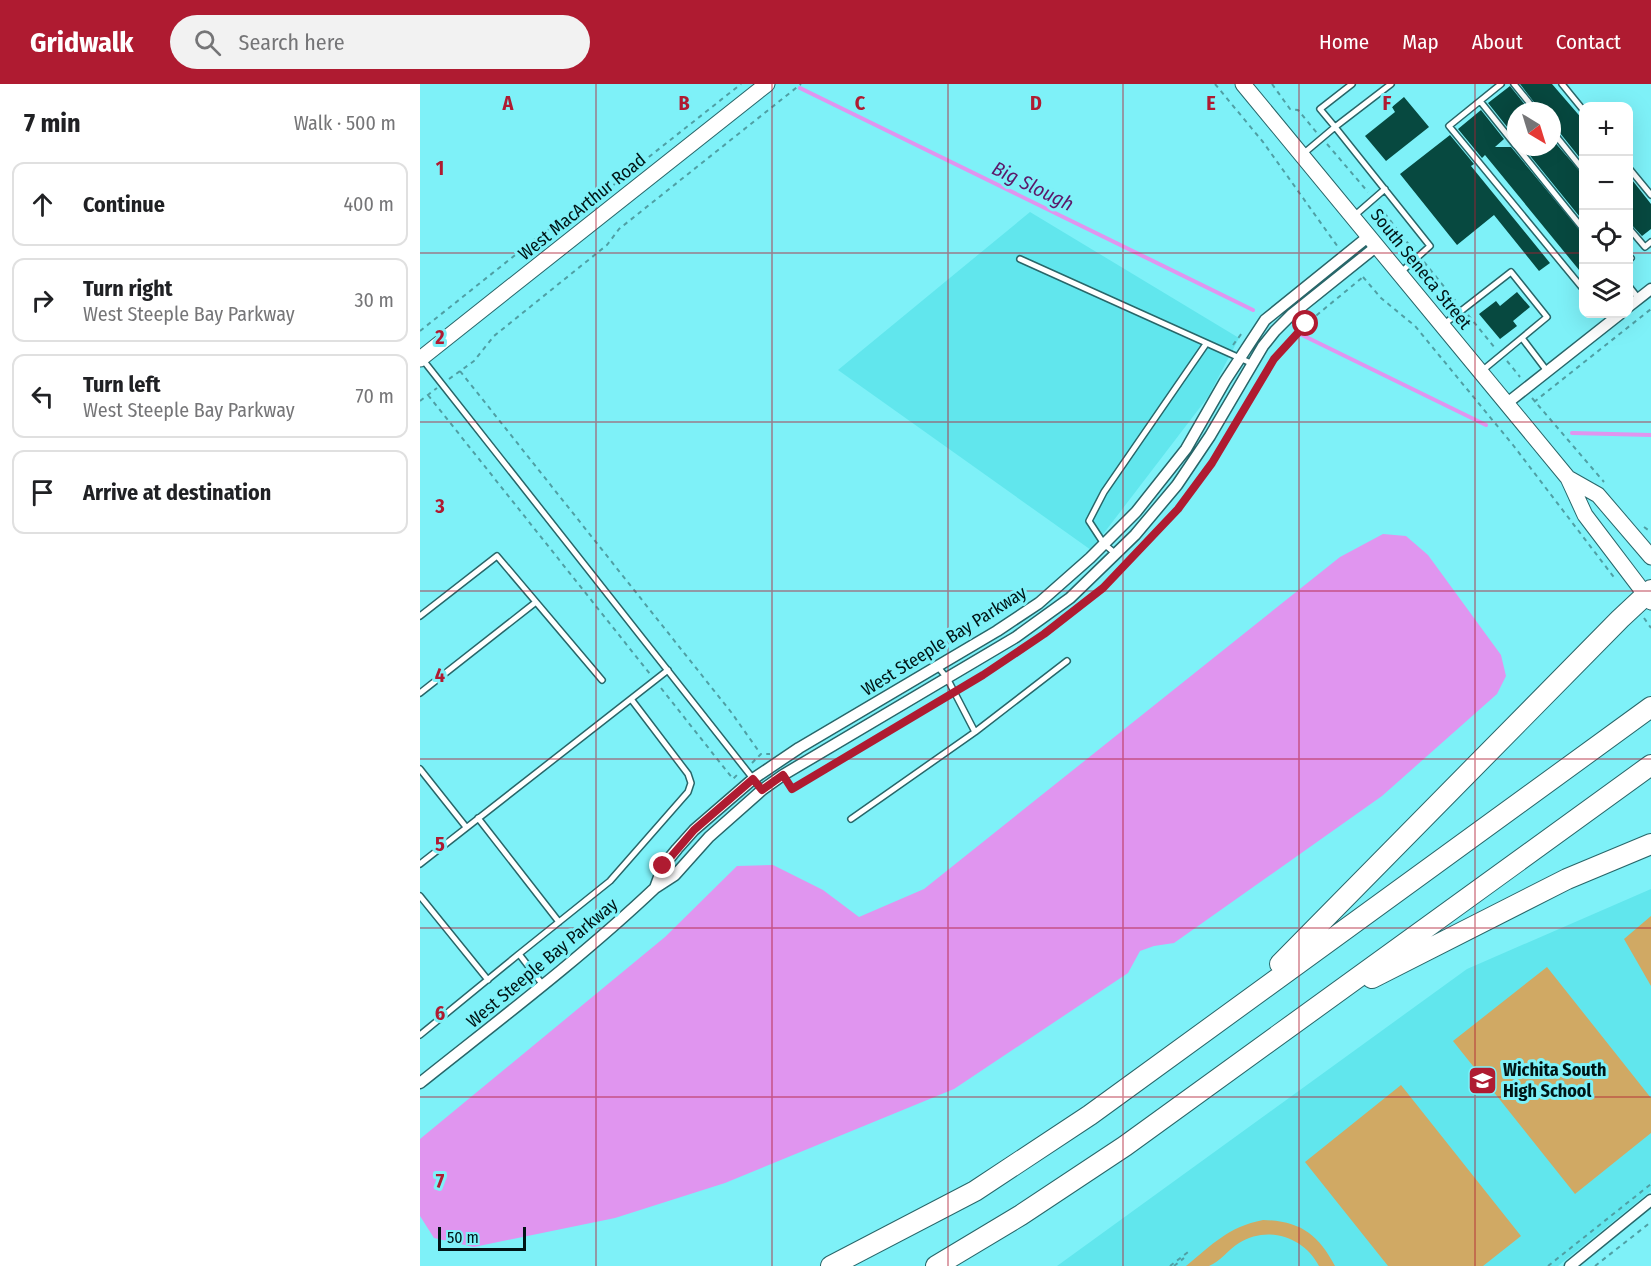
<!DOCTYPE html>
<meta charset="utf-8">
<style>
body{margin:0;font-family:"Fira Sans Condensed",sans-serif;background:#f2f2f2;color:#202124}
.controls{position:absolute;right:18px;top:18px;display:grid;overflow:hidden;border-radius:12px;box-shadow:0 6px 24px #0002}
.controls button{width:54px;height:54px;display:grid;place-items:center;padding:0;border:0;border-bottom:2px solid #e0e0e0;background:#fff;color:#202124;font:30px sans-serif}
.compass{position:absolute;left:1087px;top:18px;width:54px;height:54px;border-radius:50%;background:#fff;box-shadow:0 6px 24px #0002;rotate:142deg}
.scale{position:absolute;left:18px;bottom:15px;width:88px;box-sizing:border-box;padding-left:6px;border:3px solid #001516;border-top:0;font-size:16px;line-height:21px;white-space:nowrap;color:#001516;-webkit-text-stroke:4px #7ef1f8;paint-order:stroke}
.stop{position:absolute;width:18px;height:18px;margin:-14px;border:4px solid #af1b31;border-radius:50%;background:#fff}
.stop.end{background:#af1b31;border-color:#fff;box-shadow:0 2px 6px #0008}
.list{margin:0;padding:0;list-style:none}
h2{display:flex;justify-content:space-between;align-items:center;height:78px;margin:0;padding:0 24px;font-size:26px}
h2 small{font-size:20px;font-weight:400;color:#757577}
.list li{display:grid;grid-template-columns:39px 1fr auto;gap:18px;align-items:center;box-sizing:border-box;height:84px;margin:0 12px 12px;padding:0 12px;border:2px solid #e0e0e0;border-radius:12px}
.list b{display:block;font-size:22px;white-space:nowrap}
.list p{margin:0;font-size:20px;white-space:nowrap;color:#757577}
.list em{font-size:20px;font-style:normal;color:#757577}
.icon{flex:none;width:33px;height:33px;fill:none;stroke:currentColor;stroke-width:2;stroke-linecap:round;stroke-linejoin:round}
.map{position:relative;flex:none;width:1231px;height:1182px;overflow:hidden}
header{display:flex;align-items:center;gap:36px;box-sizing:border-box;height:84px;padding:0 30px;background:#af1b31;color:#fff}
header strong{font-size:28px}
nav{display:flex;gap:33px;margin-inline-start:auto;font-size:21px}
.search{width:420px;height:54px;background:#f2f2f2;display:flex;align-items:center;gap:15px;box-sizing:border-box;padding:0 21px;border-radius:33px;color:#757577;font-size:22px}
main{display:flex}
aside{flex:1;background:#fff}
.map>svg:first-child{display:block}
</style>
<header>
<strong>Gridwalk</strong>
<div class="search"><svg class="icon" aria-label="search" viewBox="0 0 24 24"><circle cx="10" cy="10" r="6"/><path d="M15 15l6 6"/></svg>Search here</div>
<nav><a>Home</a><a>Map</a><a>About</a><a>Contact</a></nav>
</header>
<main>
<aside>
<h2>7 min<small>Walk · 500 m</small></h2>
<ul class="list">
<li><svg class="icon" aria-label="ahead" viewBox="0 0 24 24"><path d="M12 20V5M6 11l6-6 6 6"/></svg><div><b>Continue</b></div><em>400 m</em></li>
<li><svg class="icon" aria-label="right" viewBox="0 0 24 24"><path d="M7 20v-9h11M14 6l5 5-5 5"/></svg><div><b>Turn right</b><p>West Steeple Bay Parkway</p></div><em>30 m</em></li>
<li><svg class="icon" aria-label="left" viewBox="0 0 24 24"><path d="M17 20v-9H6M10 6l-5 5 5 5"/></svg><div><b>Turn left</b><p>West Steeple Bay Parkway</p></div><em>70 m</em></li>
<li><svg class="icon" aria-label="arrive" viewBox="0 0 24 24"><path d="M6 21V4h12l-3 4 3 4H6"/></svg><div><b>Arrive at destination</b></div></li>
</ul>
</aside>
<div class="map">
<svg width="1231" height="1182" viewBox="0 0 1231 1182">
<rect width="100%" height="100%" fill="#7ef1f8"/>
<path fill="#61e6ed" d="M610,128l209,126 -31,59 -117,153 -253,-180z
M1231,805v302l-93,75h-501l410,-297z"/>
<path fill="#d0a964" d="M1231,832v70l-27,-47z
M1127,883l104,131v35l-76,61 -122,-153z
M981,1001l120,151 -38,30h-95l-83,-104z
M843,1136c37,1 55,14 72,46h-16c-15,-29 -51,-41 -80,-23 -10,6 -19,19 -30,23 -6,0 -17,0 -23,0 27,-22 42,-39 77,-46z"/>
<path fill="#e095ef" d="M963,450l23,2 22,19 73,100 5,21 -9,18 -115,102 -208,147 -20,3 -14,5 -12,22 -174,116 -229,94 -110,35 -141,29 -40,-9 -14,-22v-77l245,-202 72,-71 36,-1 50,25 36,27 65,-28 416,-332z"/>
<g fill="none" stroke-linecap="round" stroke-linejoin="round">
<path stroke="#e095ef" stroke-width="4" d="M380,4l453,222
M880,250l186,91
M1152,349l79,2"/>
</g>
<path fill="#074940" d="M1100,0h32l32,37v42l-28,-35 -4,-2v-15h-11z
M1090,2l20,25h-14v19l-4,3 -24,-30z
M984,13l25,30 -43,34 -21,-25 30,-24 -3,-5z
M1061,26l23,29 -9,8h16l73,88v41l-99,-121 -3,3 -24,-29z
M1030,51l24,29 -3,2 79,97 -11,8 -45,-56 -37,30 -57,-71z
M1132,55l32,37v46l-61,-75h29z
M1209,92l22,28v25l-9,7 -13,-14z
M1097,208l13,15 -17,14 4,5 -17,13 -21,-25 17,-13 4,5z"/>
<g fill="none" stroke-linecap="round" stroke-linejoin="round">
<defs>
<path id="lane" d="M932,0l-32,25 15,18 56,-43
M1081,0l-52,42 135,164
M1094,0l22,27
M1142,0l22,27
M1060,17l36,45
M1132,47l32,40
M1097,63l67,83
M883,70l32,-27 95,119 -29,26
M1208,83l23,28
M934,132l31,-27
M1208,143l17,20 6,-5
M600,175l233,105
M1208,177l3,-3
M1208,201l11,14
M1023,241l68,-53 36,45 -64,53
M1102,254l25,33
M3,276l339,430
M696,470l-12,-10 -15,-23 15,-29 102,-148
M0,532l77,-60 105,124
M518,583l9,11 28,54
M0,609l116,-91
M0,685l46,58
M58,734l81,104
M431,735l124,-87 92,-71
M0,780l248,-194
M0,812l68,84
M123,901l-24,-31 91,-73 78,-89 3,-9 -3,-9 -57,-75
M0,951l99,-81"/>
<path id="street" d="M949,152l-104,84 -40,61 -39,68 -50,63 -46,46 -51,45 -42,28 -198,117 -46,31 -59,51 -17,19 -14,17 -8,22 20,-13 34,-38 53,-47 21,-15 233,-138 54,-39 65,-63 42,-50 33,-49 53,-90 12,-15 16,-16 86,-69
M1208,223l23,-18
M1086,320l114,-90
M0,999c79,-63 161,-125 235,-195
M1150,1182l81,-66"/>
<path id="secondary" d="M823,0l325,394 17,37 66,87
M0,275l347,-275
M1148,394l30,17 53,62"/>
<path id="highway" d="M860,880l340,-345 31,-29
M952,894l195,-99 84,-35
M411,1182l144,-75 115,-76 561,-408
M516,1182l85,-51 104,-69 526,-381"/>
</defs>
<use href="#lane" stroke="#286669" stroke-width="8"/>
<use href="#street" stroke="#286669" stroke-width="13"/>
<use href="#secondary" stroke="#286669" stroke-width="17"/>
<use href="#highway" stroke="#286669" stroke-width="22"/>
<path stroke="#4f9fa4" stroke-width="2" stroke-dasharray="4.5 4.5" stroke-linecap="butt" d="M795,0l48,58 75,105
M852,0l18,25 8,1 19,23
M907,60l41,48
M959,122l35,45
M1004,178l34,42
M943,193l18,21 34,28 98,119 103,135
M1048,231l27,33
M0,247l124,-99 29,-15 168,-133
M813,261l9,-12
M1087,277l13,16
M40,287l271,341 29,41
M29,295l25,-18 20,-25 113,-91 12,-16 182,-145
M8,311l222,279
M1112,314l72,84
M0,317l17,-13
M1114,318l117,-93
M1224,443l7,5
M1224,534l7,10
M241,604l72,91 5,-5
M541,604l83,-53 59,-47 75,-79 34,-46 62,-104 32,-35 57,-47
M332,679l9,-9h9
M368,699l4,6 154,-92
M750,1182l18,-14
M754,1182l10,-8
M1128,1182l103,-82
M1175,1182l56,-44"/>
<use href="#lane" stroke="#fff" stroke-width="5"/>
<use href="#street" stroke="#fff" stroke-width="10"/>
<use href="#secondary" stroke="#fff" stroke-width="15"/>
<use href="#highway" stroke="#fff" stroke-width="20"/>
</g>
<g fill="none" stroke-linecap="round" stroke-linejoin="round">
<path stroke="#af1b31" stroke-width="8" d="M243,782l31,-36 59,-51 9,11 21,-15 9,14 191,-114 61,-41 59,-46 75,-79 34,-46 62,-104 32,-35"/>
</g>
<path fill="none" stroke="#af1b31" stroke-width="1.5" stroke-opacity="0.55" d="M176,0v1182M352,0v1182M528,0v1182M703,0v1182M879,0v1182M1055,0v1182M0,169h1164M1208,169h23M0,338h1231M0,507h1231M0,675h1231M0,844h1231M0,1013h1231"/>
<defs>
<symbol id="school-square" viewBox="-11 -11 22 22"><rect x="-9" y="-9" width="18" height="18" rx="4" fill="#af1b31" stroke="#7ef1f8"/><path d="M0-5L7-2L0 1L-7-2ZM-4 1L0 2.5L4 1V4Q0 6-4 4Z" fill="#fff"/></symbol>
</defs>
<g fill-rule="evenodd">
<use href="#school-square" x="1046" y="980" width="33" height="33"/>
</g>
<g text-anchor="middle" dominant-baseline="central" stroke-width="6" stroke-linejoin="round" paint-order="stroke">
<g font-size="18" fill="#001516" stroke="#7ef1f8">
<text transform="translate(162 123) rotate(-39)">West MacArthur Road</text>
<text transform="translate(1001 185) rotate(51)">South Seneca Street</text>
<text transform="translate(524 557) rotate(-32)">West Steeple Bay Parkway</text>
<text transform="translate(122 879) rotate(-40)">West Steeple Bay Parkway</text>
</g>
<g font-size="18" font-weight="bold" fill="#001516" stroke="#7ef1f8" text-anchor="start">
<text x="1083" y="986">Wichita South<tspan x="1083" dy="21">High School</tspan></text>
</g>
<g font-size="20" font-style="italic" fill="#5c1869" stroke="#7ef1f8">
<text transform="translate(613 102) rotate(26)">Big Slough</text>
</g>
</g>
<g font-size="20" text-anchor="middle" font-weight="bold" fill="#af1b31" stroke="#7ef1f8" stroke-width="6" stroke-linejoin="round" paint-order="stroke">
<text x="88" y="26">A</text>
<text x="264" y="26">B</text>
<text x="440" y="26">C</text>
<text x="616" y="26">D</text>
<text x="791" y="26">E</text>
<text x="967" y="26">F</text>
<text x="20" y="91">1</text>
<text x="20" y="260">2</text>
<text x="20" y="429">3</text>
<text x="20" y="598">4</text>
<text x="20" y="767">5</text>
<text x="20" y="936">6</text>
<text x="20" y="1104">7</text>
</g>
</svg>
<div class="controls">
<button>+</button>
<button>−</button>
<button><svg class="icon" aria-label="locate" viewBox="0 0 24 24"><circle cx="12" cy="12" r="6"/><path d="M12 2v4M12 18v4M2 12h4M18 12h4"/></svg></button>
<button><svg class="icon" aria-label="layers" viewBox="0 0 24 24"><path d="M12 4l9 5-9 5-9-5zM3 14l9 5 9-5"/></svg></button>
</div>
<svg class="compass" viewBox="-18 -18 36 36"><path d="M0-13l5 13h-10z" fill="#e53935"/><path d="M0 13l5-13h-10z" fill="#757577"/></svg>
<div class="scale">50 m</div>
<div class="stop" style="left:886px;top:240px"></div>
<div class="stop end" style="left:243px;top:782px"></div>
</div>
</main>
